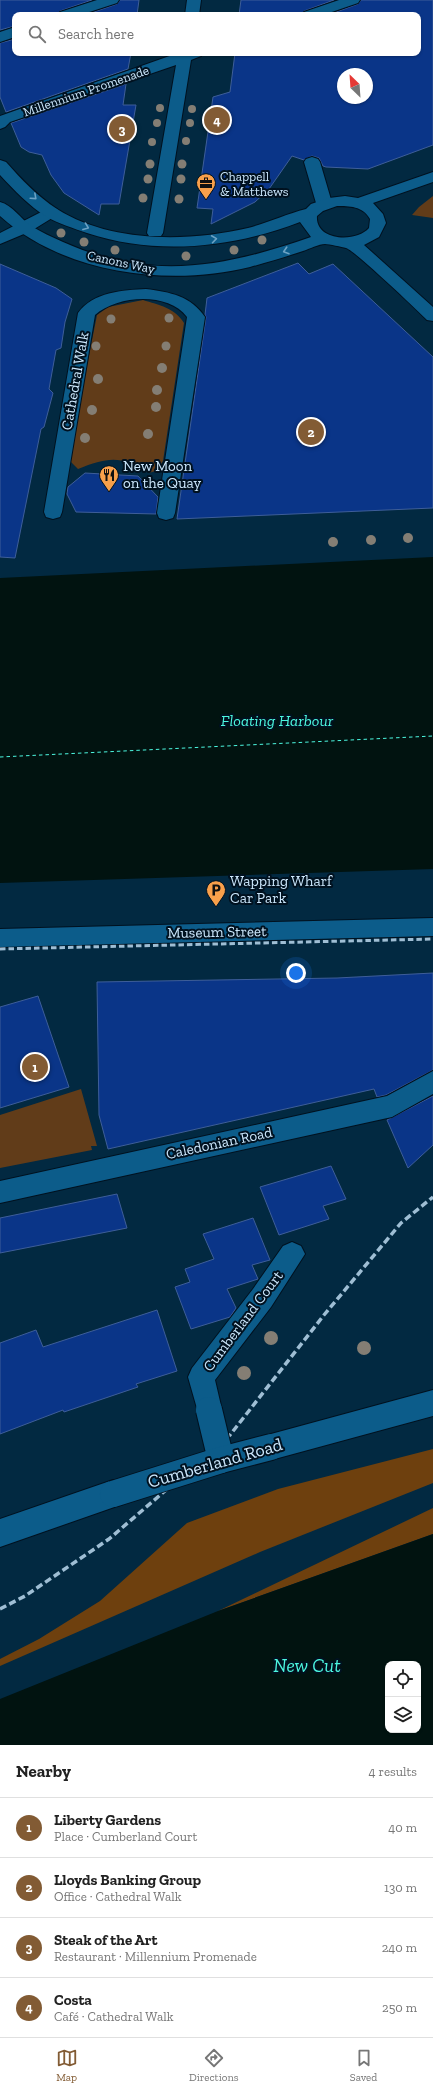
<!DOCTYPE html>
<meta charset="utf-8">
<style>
body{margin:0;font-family:"Zilla Slab",serif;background:#f2f2f2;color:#222}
.controls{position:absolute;right:12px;bottom:12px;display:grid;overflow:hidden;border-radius:8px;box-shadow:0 1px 3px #0004}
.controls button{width:36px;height:36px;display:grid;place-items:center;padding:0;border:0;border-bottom:1px solid #e0e0e0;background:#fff;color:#222;font:20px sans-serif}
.compass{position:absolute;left:337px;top:68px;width:36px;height:36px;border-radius:50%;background:#fff;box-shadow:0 1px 3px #0004;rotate:335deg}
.you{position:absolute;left:296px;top:973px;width:14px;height:14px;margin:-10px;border:3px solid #fff;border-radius:50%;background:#1a73e8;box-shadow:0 0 0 6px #1a73e833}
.badge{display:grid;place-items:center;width:26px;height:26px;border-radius:50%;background:#825b34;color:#fff;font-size:13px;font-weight:700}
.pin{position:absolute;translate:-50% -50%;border:2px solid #fff;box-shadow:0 1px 4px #0006}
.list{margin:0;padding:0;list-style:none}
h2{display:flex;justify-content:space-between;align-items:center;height:52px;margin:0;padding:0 16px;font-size:17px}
h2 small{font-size:13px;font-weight:400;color:#767676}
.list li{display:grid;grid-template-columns:26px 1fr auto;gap:12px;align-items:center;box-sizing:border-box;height:60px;padding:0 16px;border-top:1px solid #e0e0e0}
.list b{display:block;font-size:15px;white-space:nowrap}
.list p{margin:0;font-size:13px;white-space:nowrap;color:#767676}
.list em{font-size:13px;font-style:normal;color:#767676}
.icon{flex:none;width:22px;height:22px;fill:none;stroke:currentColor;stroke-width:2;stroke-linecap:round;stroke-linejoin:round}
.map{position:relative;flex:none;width:433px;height:1745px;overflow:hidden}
.search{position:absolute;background:#fff;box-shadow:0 1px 3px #0004;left:12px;right:12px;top:12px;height:44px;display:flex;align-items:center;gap:10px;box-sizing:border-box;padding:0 14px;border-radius:8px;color:#767676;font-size:15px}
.sheet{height:292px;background:#fff}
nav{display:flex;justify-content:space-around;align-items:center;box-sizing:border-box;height:56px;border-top:1px solid #e0e0e0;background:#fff;font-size:11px;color:#767676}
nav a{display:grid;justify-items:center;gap:2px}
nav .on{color:#825b34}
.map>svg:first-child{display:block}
</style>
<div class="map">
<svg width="433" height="1745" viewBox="0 0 433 1745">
<rect width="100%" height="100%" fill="#022941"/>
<path fill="#613c19" d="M433,196v22l-21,-3 7,-8z
M143,300c16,5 32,8 41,23l-21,138 -5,9 -9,3c-28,-18 -41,-16 -71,-4l-8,-8v-10l27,-136 11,-8z
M81,1089l16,57h-6l1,4 -92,18v-53z"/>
<path fill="#6e400e" d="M433,1449v34l-173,69 -260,114v-7l39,-20 61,-38 87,-78 91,-34z
M433,1508v26l-215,77z"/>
<path fill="#011310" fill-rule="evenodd" d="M433,557v312l-433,14v-305z
M433,1534v211h-433v-46l218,-88zM388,1664h30v66h-30z"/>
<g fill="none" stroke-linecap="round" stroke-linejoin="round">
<path stroke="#4cf7e0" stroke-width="1" stroke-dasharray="3.5 3" stroke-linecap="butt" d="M0,757l433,-21"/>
</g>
<path fill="#0a3588" stroke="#3e5e99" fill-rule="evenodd" d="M0,0h92l-32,11 -3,4h-42v11l-15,4z
M120,0h19l-2,15h-52l32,-11z
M241,0h93l-30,11 -3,4h-62z
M361,0h72v145l-65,24 -42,-2 -3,-1 -4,-8 -7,-2 -8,4 -12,-4 -23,33 -14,13 -44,22 2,-15 -16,-1 16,-111 17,-5 5,-39h183v-38h-90l30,-11zM343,74h24v24h-24z
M15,39v14h116l-3,16 -122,43 -6,-15v-54z
M126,84l-3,21h13l-17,99h-18l-2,11 -35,-22 -13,-18 -9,-20 -13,-3 -8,-5 -10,-24z
M298,263l11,11 24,-10 100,93v151l-256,11 29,-202 -1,-2 2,-17z
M0,264l56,24 16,11 -7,23 -4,26 -5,2 -7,39 4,4 -9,34 -3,2 -26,129 -15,-1z
M85,473l53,3 20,21 -2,17 -80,-2 -9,-18 1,-7z
M433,973v97l-47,25 -9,2 -3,-8 -266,60 -9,-34 -2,-133 240,-4z
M38,996l31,91 -69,21v-101z
M433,1096v49l-25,23 -21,-48z
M331,1166l15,33 -23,7 6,13 -50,16 -19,-48z
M117,1194l10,34 -127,25v-35z
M253,1218l17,42 -18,5 6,14 -31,10 9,19 -6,9 -39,12 -16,-42 15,-5 -5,-13 29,-10 -11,-25z
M157,1310l20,61 -41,13 2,3 -74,25 -1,-2 -63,24v-91l36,-13 7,17z"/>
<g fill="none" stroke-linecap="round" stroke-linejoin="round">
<defs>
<path id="service" d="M97,0h22l-2,3 -37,12h-22l2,-3z
M15,27v10l-15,5v-10z
M312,157l6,2 2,3 12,41 -2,3h-12l-2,-3 -12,-41 2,-3z
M51,207l6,2 2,3 -2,3 -26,16 -31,13v-11z
M433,918v18l-433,11v-18z
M433,1071v23l-41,23 -392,86v-22l387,-85z"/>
<path id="pedestrian" d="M187,0h14l-2,15h-14z
M339,0h21l-2,3 -35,12h-21l2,-3z
M178,53h25l-2,3 -10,4 -28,173 -2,3h-12l-2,-3 29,-168 -166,57 -5,5 -5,2v-13z
M146,289c24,3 45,7 59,28l-30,196 -2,5 -7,2 -7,-2 -2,-5 30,-196c-19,-25 -69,-22 -92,-2l-33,197 -2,5 -7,2 -7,-2 -2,-5 34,-199c15,-21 45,-23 68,-24z"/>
<path id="minor" d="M0,160l6,2c15,17 31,34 51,47 54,34 131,33 191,19 20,-5 38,-14 58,-19l5,-5 18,-6 16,-2 13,2 75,-26v10l-60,21 10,11 3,9 -7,14 -15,8 69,62v14l-6,-1c-10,-10 -74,-71 -81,-72 -4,-1 -17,-4 -21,-4 -6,0 -16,5 -22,7 -18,6 -35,11 -53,16 -81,20 -186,7 -250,-51v-14c12,3 21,17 31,24 10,6 21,11 32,16 88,40 162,25 248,-5l-11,-15c-68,26 -143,34 -213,11 -14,-5 -28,-9 -40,-16 -18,-11 -33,-27 -47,-42zM337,206c12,0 26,0 33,13l-1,9c-13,15 -54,13 -52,-12l6,-5z
M292,1242l9,4 4,8 -34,53 -56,73 7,30 -4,9 -9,4 -9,-4 -12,-42 4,-9 61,-79 30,-43z"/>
<path id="tertiary" d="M433,1390v26l-162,44 -10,-3 -4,-10 4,-10 10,-3z
M113,1480l10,4 4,10 -4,10 -123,43v-28z"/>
</defs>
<use href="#service" stroke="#00111f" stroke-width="2"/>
<use href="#pedestrian" stroke="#00111f" stroke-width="2"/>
<use href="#minor" stroke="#00111f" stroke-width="2"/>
<use href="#tertiary" stroke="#00111f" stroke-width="2"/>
<use href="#service" fill="#0c5c8a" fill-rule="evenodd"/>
<use href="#pedestrian" fill="#0c5c8a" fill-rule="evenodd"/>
<use href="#minor" fill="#0c5c8a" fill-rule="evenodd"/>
<use href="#tertiary" fill="#0c5c8a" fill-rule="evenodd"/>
<path stroke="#9fbed4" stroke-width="3" stroke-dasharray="5.5 3" stroke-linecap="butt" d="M0,949l433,-10"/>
<path stroke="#9fbed4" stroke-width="3.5" stroke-dasharray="7 3.5" stroke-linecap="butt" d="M0,1609l25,-13 84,-57 121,-104 94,-120 77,-92 32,-26"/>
<defs>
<path id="minor-bridge" d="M209,1410l12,50"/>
<path id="tertiary-bridge" d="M113,1494l108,-34 50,-13"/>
</defs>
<use href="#minor-bridge" stroke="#00111f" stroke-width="28" stroke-linecap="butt"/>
<use href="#tertiary-bridge" stroke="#00111f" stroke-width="28" stroke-linecap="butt"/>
<use href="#minor-bridge" stroke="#0c5c8a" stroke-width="26"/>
<use href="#tertiary-bridge" stroke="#0c5c8a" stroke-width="26"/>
</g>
<g fill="#847e74">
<circle cx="160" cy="108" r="4"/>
<circle cx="192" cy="109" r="4"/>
<circle cx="157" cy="123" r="4"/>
<circle cx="190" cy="123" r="4"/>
<circle cx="186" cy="141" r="4"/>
<circle cx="152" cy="142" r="4"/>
<circle cx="150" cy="164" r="4.5"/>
<circle cx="182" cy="164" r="4.5"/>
<circle cx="148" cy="179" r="4.5"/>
<circle cx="181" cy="179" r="4.5"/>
<circle cx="143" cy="198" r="4.5"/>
<circle cx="179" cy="199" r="4.5"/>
<circle cx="61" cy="233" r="4.5"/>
<circle cx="262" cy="240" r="4.5"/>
<circle cx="84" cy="242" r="4.5"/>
<circle cx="115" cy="250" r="4.5"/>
<circle cx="234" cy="250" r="4.5"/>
<circle cx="186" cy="256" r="4.5"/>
<circle cx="169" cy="318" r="4.5"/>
<circle cx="111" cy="319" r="4.5"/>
<circle cx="96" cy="346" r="4.5"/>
<circle cx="166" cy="346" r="4.5"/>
<circle cx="162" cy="368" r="5"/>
<circle cx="98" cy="379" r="5"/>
<circle cx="157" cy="390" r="5"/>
<circle cx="156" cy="407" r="5"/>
<circle cx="92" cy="410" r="5"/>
<circle cx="148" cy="434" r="5"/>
<circle cx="85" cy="438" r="5"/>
<circle cx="408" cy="538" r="5"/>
<circle cx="371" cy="540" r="5"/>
<circle cx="333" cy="542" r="5"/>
<circle cx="271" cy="1338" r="7"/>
<circle cx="364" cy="1348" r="7"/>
<circle cx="244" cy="1373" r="7"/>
</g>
<defs><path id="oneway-chevron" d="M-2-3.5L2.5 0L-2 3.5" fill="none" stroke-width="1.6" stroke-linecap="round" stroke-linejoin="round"/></defs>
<g stroke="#6ca2c4">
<use href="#oneway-chevron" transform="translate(34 197) rotate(42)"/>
<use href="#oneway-chevron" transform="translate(86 227) rotate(21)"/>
<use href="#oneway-chevron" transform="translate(214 239) rotate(-8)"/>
<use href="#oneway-chevron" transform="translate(286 251) rotate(162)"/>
</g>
<defs>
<symbol id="office-pin" viewBox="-11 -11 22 30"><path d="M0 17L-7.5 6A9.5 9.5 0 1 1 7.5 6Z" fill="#f8a04b" stroke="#00111f"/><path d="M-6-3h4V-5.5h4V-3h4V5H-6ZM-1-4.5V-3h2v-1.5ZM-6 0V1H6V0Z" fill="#111"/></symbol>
<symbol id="restaurant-pin" viewBox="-11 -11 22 30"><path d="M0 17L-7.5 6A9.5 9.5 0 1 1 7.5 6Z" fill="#f8a04b" stroke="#00111f"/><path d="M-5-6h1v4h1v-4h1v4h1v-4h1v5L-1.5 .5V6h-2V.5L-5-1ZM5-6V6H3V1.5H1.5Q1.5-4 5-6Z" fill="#111"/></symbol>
<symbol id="parking-pin" viewBox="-11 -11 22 30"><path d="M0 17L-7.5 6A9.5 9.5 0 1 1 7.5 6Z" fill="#f8a04b" stroke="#00111f"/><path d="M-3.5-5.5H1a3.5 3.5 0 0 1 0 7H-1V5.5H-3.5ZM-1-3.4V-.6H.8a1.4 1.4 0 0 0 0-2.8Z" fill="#111"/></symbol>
</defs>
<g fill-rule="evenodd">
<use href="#office-pin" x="195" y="172" width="22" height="30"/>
<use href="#restaurant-pin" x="98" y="464" width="22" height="30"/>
<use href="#parking-pin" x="205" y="879" width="22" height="30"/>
</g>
<g text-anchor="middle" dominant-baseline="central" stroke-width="4" stroke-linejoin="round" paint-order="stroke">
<g font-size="13" fill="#cce8fd" stroke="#00111f">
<text transform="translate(86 91) rotate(-19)">Millennium Promenade</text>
<text transform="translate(121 262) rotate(12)">Canons Way</text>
</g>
<g font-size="13" fill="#cce8fd" stroke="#00111f" text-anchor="start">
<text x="220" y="176">Chappell<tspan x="220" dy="15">&amp; Matthews</tspan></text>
</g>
<g font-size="15" fill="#cce8fd" stroke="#00111f">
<text transform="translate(75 381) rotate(-80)">Cathedral Walk</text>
<text transform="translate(217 932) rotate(-1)">Museum Street</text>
<text transform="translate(219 1143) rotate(-12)">Caledonian Road</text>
<text transform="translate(243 1321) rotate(-53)">Cumberland Court</text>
</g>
<g font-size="15" fill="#cce8fd" stroke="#00111f" text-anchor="start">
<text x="123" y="466">New Moon<tspan x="123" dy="17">on the Quay</tspan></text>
<text x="230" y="881">Wapping Wharf<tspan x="230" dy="17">Car Park</tspan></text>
</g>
<g font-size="16" font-style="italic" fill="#4cf7e0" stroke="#00111f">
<text x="277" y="720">Floating Harbour</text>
</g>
<g font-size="18" fill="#cce8fd" stroke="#00111f">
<text transform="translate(215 1463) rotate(-16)">Cumberland Road</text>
</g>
<g font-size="19" font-style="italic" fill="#4cf7e0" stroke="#00111f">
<text x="307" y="1665">New Cut</text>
</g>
</g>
</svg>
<div class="controls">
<button><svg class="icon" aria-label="locate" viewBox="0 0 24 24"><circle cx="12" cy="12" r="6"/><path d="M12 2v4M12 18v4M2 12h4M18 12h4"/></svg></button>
<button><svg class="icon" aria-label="layers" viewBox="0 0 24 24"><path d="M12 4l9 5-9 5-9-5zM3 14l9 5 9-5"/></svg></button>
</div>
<svg class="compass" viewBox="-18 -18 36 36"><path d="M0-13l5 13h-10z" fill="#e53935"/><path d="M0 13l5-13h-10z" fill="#767676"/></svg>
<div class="you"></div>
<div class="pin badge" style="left:35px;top:1067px">1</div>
<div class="pin badge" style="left:311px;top:432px">2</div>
<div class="pin badge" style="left:122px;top:129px">3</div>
<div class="pin badge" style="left:217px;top:120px">4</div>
<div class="search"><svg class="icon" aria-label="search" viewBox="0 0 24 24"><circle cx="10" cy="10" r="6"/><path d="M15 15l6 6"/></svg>Search here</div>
</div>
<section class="sheet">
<h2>Nearby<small>4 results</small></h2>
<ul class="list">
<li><span class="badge">1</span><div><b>Liberty Gardens</b><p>Place · Cumberland Court</p></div><em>40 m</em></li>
<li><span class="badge">2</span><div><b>Lloyds Banking Group</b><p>Office · Cathedral Walk</p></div><em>130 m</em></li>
<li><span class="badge">3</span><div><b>Steak of the Art</b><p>Restaurant · Millennium Promenade</p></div><em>240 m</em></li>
<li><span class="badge">4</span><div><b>Costa</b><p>Café · Cathedral Walk</p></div><em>250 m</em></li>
</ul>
</section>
<nav>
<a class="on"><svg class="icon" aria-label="map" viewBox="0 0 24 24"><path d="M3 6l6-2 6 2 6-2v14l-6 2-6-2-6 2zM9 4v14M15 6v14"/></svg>Map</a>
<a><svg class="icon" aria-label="directions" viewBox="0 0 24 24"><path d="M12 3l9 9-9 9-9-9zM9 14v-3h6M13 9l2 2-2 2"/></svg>Directions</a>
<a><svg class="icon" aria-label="saved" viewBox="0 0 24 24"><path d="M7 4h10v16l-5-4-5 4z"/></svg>Saved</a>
</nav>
